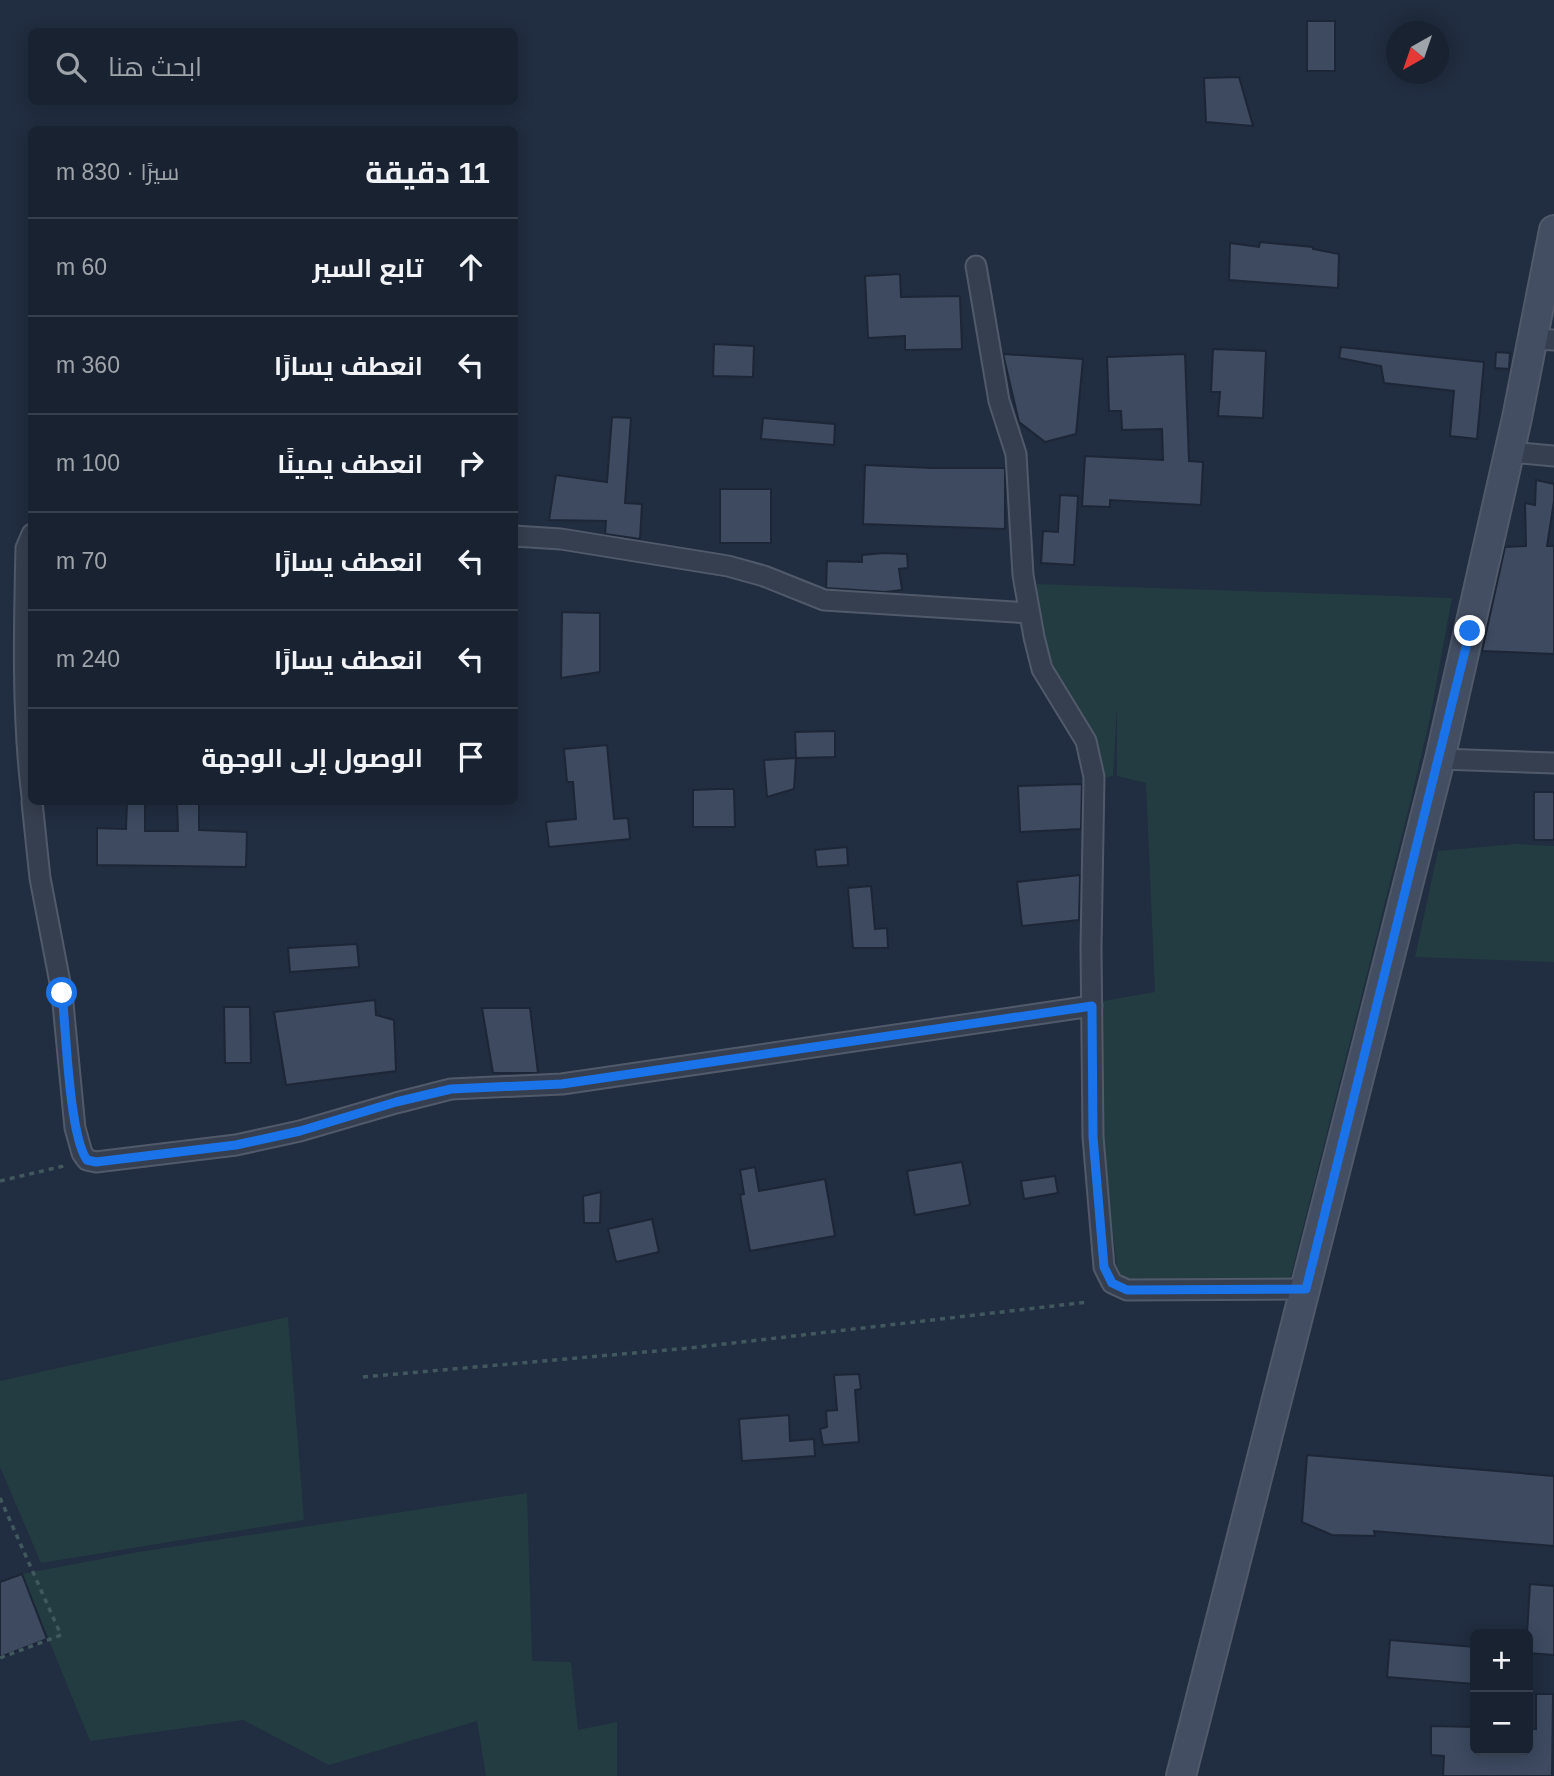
<!DOCTYPE html>
<html lang="ar">
<meta charset="utf-8">
<style>
body{margin:0;font-family:Helvetica,Cairo,sans-serif;background:#262f3c;color:#f1f3f6;direction:rtl}
.controls{position:absolute;right:21px;bottom:21px;display:grid;overflow:hidden;border-radius:10px;box-shadow:0 4px 18px #0003}
.controls button{width:63px;height:63px;display:grid;place-items:center;padding:0;border:0;border-bottom:2px solid #373f4c;background:#192230;color:#f1f3f6;font:35px sans-serif}
.compass{position:absolute;left:1386px;top:21px;width:63px;height:63px;border-radius:50%;background:#192230;box-shadow:0 4px 18px #0003;rotate:220deg}
.stop{position:absolute;width:21px;height:21px;margin:-16px;border:5px solid #1a73e8;border-radius:50%;background:#fff}
.stop.end{background:#1a73e8;border-color:#fff;box-shadow:0 2px 7px #0008}
.list{margin:0;padding:0;list-style:none}
h2{display:flex;justify-content:space-between;align-items:center;height:91px;margin:0;padding:0 28px;font-size:30px}
h2 small{font-size:23px;font-weight:400;color:#9fa4ab}
.list li{display:grid;grid-template-columns:46px 1fr auto;gap:21px;align-items:center;box-sizing:border-box;height:98px;padding:0 28px;border-top:2px solid #373f4c}
.list b{display:block;font-size:26px;white-space:nowrap}
.list em{font-size:23px;font-style:normal;color:#9fa4ab}
.icon{flex:none;width:38px;height:38px;fill:none;stroke:currentColor;stroke-width:2;stroke-linecap:round;stroke-linejoin:round}
.map{position:relative;flex:none;width:1554px;height:1776px;overflow:hidden;direction:ltr}
.search{position:absolute;background:#192230;box-shadow:0 4px 18px #0003;left:28px;top:28px;width:490px;height:77px;display:flex;align-items:center;gap:18px;box-sizing:border-box;padding:0 24px;border-radius:10px;color:#9fa4ab;font-size:26px}
.panel{position:absolute;background:#192230;box-shadow:0 4px 18px #0003;left:28px;top:126px;width:490px;height:679px;border-radius:10px;direction:rtl}
.map>svg:first-child{display:block}
</style>
<div class="map">
<svg width="1554" height="1776" viewBox="0 0 1554 1776">
<rect width="100%" height="100%" fill="#212d40"/>
<path fill="#233c41" d="M1037,584l415,14 -22,120 -20,85 -120,476 -163,2 -9,-6 -20,-165v-108l57,-10 -9,-209 -29,-7v-71l-4,71 -10,2 -64,-145z
M1515,844l39,2v116l-139,-5 23,-106z
M288,1317l16,203 -263,43 -41,-96v-86z
M527,1493l5,168 39,1 7,68 39,-8v54h-131l-9,-55 -148,44 -86,-45 -153,21 -68,-167 116,-22z"/>
<path fill="#3d4a60" stroke="#1d2636" stroke-width="2" d="M1307,21h28v50h-28z
M1239,77l14,49 -47,-4 -2,-44z
M1260,242l53,5v2l26,5 -1,34 -109,-8 1,-37 29,4z
M900,274l1,23 59,-1 2,53 -57,1v-14l-37,2 -3,-62z
M714,344l40,2 -1,31 -40,-1z
M1341,347l143,15 -7,77 -27,-3 4,-45 -70,-8 -3,-17 -42,-8z
M1213,349l53,2 -3,67 -45,-2 2,-24h-9z
M1496,352l14,1 -1,16 -14,-1z
M1003,354l80,5 -7,75 -31,8 -26,-20z
M1185,354l4,107 14,1 -2,43 -91,-5v7l-28,-1 3,-50 78,4 -1,-31 -40,1 -1,-19h-12l-2,-54z
M612,417l19,1 -6,85 17,1 -2,35 -35,-5 1,-13 -57,-1 7,-45 51,7z
M763,418l72,6 -1,21 -73,-6z
M865,465l67,3h73v61l-142,-5z
M1536,480l18,4v17l-7,45h7v108l-72,-3 23,-104 21,-1 -1,-43 10,2z
M720,489h51v54h-51z
M1060,495l18,1 -4,69 -33,-2 2,-32 15,1z
M884,553l23,1 1,14 -9,1 3,21 -17,2 -59,-4 1,-27 35,1v-7z
M562,612l38,1v59l-39,6z
M835,731v26l-39,1 -1,-26z
M607,745l7,74 14,-1 2,21 -81,8 -3,-25 30,-3 -3,-37h-6l-3,-33z
M796,758l-2,31 -27,8 -3,-37z
M1082,784l-1,45 -61,3 -2,-46z
M718,789h16l1,38h-42v-37z
M1534,792h20v48h-20z
M127,802h18v29h33l-1,-29h22v28l48,2 -1,35 -149,-2v-37l29,1z
M847,847l1,18 -31,2 -2,-17z
M1080,875l-1,45 -57,6 -5,-44z
M871,886l4,43 12,-1 1,20h-35l-5,-60z
M357,944l2,23 -69,5 -2,-24z
M375,1000l1,15 18,5 2,51 -110,14 -12,-73z
M224,1007h26l1,56h-26z
M482,1008h48l8,65h-45z
M962,1162l8,43 -55,10 -8,-44z
M755,1167l4,24 66,-12 10,57 -85,15 -10,-56 4,-1 -4,-24z
M1055,1176l3,17 -34,6 -3,-18z
M601,1192l-1,31h-16l-1,-27z
M652,1219l7,33 -43,10 -8,-33z
M859,1374l2,15 -6,1 4,52 -36,3 -3,-16 7,-2 -1,-16 11,-1 -3,-35z
M789,1415l1,26 24,-2 1,17 -73,5 -3,-42z
M1307,1455l247,21v70l-180,-15 1,5 -43,-1 -30,-13z
M22,1574l25,65 -47,18v-75z
M1530,1584l24,2v69l-26,-2 -1,-19z
M1390,1640l85,7v37l-88,-7z
M1536,1694h17l-1,82h-109l1,-20 -13,-1v-29l44,1v23h53v-22l8,1z"/>
<g fill="none" stroke-linecap="round" stroke-linejoin="round">
<defs>
<path id="street" d="M976,266l23,135 17,53 7,121 11,62 8,32 44,72 8,36 -3,170 2,190 11,130 8,16 15,7 179,-1
M1533,339l21,1
M1510,452l44,4
M32,534l-6,14c-2,83 -4,167 6,249
M514,536l47,3 167,27 36,10 60,24 205,13
M1440,759l114,4
M32,802l8,76 22,115 13,135 7,25 5,7 9,2 140,-17 64,-14 96,-28 55,-14 111,-5 530,-78"/>
<path id="secondary" d="M1181,1776l259,-1017 77,-341 37,-188"/>
</defs>
<use href="#street" stroke="#515a6a" stroke-width="23"/>
<use href="#secondary" stroke="#515a6a" stroke-width="32"/>
<path stroke="#41595e" stroke-width="3.5" stroke-dasharray="5 5" stroke-linecap="butt" d="M0,1181l68,-16
M363,1377l327,-29 398,-46
M0,1498l61,137 -61,23"/>
<use href="#street" stroke="#363f4f" stroke-width="19"/>
<use href="#secondary" stroke="#434e63" stroke-width="28"/>
</g>
<g fill="none" stroke-linecap="round" stroke-linejoin="round">
<path stroke="#1a73e8" stroke-width="9" d="M62,993c4,36 7,142 25,167l9,2 140,-17 64,-14 96,-29 55,-13 111,-5 530,-78 1,131 11,130 8,16 15,7 179,-1 164,-658"/>
</g>
</svg>
<div class="controls">
<button>+</button>
<button>−</button>
</div>
<svg class="compass" viewBox="-18 -18 36 36"><path d="M0-13l5 13h-10z" fill="#e53935"/><path d="M0 13l5-13h-10z" fill="#9fa4ab"/></svg>
<div class="stop" style="left:62px;top:993px"></div>
<div class="stop end" style="left:1470px;top:631px"></div>
<div class="search"><svg class="icon" aria-label="search" viewBox="0 0 24 24"><circle cx="10" cy="10" r="6"/><path d="M15 15l6 6"/></svg>ابحث هنا</div>
<section class="panel">
<h2>11 دقيقة<small>سيرًا · 830 m</small></h2>
<ul class="list">
<li><svg class="icon" aria-label="ahead" viewBox="0 0 24 24"><path d="M12 20V5M6 11l6-6 6 6"/></svg><div><b>تابع السير</b></div><em>60 m</em></li>
<li><svg class="icon" aria-label="left" viewBox="0 0 24 24"><path d="M17 20v-9H6M10 6l-5 5 5 5"/></svg><div><b>انعطف يسارًا</b></div><em>360 m</em></li>
<li><svg class="icon" aria-label="right" viewBox="0 0 24 24"><path d="M7 20v-9h11M14 6l5 5-5 5"/></svg><div><b>انعطف يمينًا</b></div><em>100 m</em></li>
<li><svg class="icon" aria-label="left" viewBox="0 0 24 24"><path d="M17 20v-9H6M10 6l-5 5 5 5"/></svg><div><b>انعطف يسارًا</b></div><em>70 m</em></li>
<li><svg class="icon" aria-label="left" viewBox="0 0 24 24"><path d="M17 20v-9H6M10 6l-5 5 5 5"/></svg><div><b>انعطف يسارًا</b></div><em>240 m</em></li>
<li><svg class="icon" aria-label="arrive" viewBox="0 0 24 24"><path d="M6 21V4h12l-3 4 3 4H6"/></svg><div><b>الوصول إلى الوجهة</b></div></li>
</ul>
</section>
</div>
